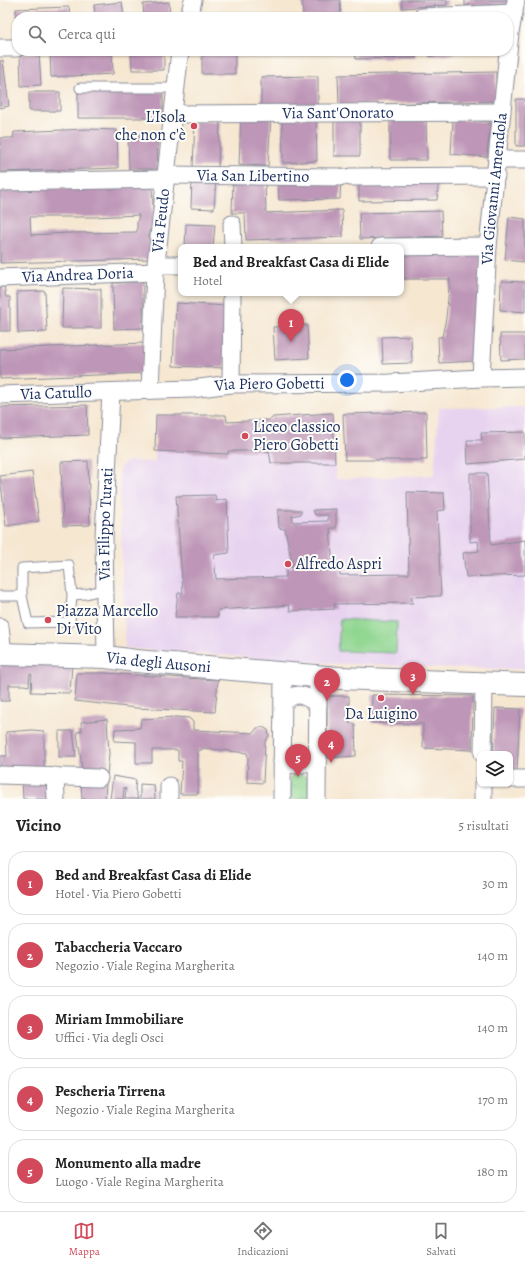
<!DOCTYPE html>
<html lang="it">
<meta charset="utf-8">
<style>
body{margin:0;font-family:Alegreya,serif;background:#f2f2f2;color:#222}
.controls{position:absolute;right:12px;bottom:12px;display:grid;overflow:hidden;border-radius:8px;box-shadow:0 1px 3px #0004}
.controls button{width:36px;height:36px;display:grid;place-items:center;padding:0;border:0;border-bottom:1px solid #e0e0e0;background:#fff;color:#222;font:20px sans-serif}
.you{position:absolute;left:347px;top:380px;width:14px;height:14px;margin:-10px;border:3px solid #fff;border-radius:50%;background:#1a73e8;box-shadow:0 0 0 6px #1a73e833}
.badge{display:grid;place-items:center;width:26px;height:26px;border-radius:50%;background:#d1495b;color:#fff;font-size:13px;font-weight:700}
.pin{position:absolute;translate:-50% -33px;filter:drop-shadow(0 1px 2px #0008)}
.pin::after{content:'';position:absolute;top:21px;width:14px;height:12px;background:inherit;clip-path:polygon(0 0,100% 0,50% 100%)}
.popup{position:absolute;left:178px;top:244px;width:226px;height:52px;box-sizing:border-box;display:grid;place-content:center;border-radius:8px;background:#fff;filter:drop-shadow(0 1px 3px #0005);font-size:13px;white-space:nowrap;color:#767676}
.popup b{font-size:15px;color:#222}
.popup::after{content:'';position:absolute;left:50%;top:100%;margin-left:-8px;border:8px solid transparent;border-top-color:#fff}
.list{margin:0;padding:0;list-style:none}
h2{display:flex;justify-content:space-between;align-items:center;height:52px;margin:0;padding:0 16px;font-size:17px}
h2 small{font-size:13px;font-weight:400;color:#767676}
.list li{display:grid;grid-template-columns:26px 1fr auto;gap:12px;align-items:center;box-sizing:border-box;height:64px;margin:0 8px 8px;padding:0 8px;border:1px solid #e0e0e0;border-radius:16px}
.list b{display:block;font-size:15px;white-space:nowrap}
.list p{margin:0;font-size:13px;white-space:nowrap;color:#767676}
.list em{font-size:13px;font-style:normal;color:#767676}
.icon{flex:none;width:22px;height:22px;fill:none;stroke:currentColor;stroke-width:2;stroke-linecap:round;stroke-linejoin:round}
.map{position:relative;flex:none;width:525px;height:799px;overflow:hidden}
.search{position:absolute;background:#fff;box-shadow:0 1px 3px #0004;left:12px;right:12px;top:12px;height:44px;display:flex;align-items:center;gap:10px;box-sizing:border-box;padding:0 14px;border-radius:16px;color:#767676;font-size:15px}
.sheet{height:412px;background:#fff}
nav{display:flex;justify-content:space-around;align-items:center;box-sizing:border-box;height:56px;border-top:1px solid #e0e0e0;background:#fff;font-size:11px;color:#767676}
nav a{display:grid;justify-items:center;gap:2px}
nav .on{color:#d1495b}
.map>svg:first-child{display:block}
</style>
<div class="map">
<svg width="525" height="799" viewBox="0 0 525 799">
<defs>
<pattern id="park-crowns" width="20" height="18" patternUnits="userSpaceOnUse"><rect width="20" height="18" fill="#8fd58f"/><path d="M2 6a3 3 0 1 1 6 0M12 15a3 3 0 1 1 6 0" fill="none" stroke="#7bb77e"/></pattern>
</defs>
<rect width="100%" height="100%" fill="#fdfcf7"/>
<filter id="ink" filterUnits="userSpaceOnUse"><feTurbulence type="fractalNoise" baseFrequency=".025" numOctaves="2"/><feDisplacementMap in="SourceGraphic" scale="8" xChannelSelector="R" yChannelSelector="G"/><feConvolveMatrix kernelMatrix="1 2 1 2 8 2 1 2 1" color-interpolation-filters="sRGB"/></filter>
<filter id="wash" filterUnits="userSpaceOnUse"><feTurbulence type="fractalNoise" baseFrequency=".012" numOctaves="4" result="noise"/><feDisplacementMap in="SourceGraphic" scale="16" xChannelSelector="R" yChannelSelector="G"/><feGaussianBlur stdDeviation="0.9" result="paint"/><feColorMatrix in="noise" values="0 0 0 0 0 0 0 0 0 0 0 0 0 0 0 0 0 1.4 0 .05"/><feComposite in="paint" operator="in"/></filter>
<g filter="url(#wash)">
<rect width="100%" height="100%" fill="#f6e7d1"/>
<path fill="#e7d2ef" d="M525,407v262l-72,-1 -128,-5 -200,-15 -6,-180 8,-7 28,1v-11l72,3 1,-3h41l2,12h64l1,16 98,-4 5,-67z"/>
<path fill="url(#park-crowns)" stroke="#558276" d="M296,774h5l7,4 2,21h-20v-18l1,-5z"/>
<path fill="#8fd58f" stroke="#558276" d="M340,619l57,3 -1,31 -58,-2z"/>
<g id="blocks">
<path fill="#be96b7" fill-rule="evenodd" d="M302,0h38l1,17h-38z
M402,0h45v5l-45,3z
M465,0h44v4l-44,2z
M122,2l2,15h-29l-1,-12z
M169,2l1,15h-26l-1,-13z
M69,7l1,10h-54v-8z
M50,51h62l1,23 -62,3z
M131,51h33v19h-32z
M202,51h33v23h-33z
M355,51h61v7l-60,1z
M429,51h24v4l-24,1z
M39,53l2,32 -20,1 -1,-32z
M3,60l6,46 -9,2v-47z
M496,72v29l-157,4 -1,-30z
M318,76v28l-57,1v-28z
M78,91l85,1v26h-85z
M29,92h31v19h-31z
M516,99h9v47h-9z
M241,115l30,1 -3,50 -29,-1z
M316,117l1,44 -34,2 -1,-44z
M334,118h26v38h-26z
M426,119l1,41h-37v-40z
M453,119l37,3 -3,35 -36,-3z
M195,121l25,1 -2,45h-25z
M88,129l29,1 1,38 -118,4v-34h13l1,-6z
M157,133l1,36h-29l-1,-35z
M439,177l-2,23 -78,1v-22z
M192,178l24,1 -2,30 -23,-1z
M341,179l-1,20 -61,1 -1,-19z
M233,181h32l1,32 76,-3 1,27 -97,3 -1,-27h-13z
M152,186l2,38 -5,8 1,27 -150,4v-74zM139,215l-2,8v9l-68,1 -38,2 -1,-18h63z
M441,211l1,25 -82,3 -1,-26z
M509,217l16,2v43l-20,-2z
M186,224l29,1 -2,22h-28z
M482,249l-7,112 -36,2 -1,-26h4l4,-19 4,-39h-49v-28z
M501,281l24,1v30l-25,-2z
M143,282v46l-29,1 -1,-46z
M0,286h4l2,11h4v34h-10z
M63,288l38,1v39h-39z
M45,291l2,41 -29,1 -1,-41z
M176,303l52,3 -3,62 -52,-2z
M307,325l2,33 -34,2 -2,-33z
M500,334h25v25l-24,1z
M411,336l1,27 -29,1 -1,-27z
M144,343l1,30 -145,6v-30z
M87,405l1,30 -88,3v-31z
M426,412l1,48h-82l-2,-46z
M331,413h2l2,50h-64l-2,-12h-41v3l-73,-3 1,-36h70l1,7 43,-2 3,-3z
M525,432v27l-57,5 -1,-24h15l-1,-7z
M88,461l2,64 -27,1 -2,-64z
M32,472l7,49 -33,5 -6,-50z
M470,473h17l4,72 34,-5v35l-59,2 -3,-24 16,-2 -1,-10 -8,1z
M407,492l37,1 1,17 -8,1 4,85 -30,1 2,6 -79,1 1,5 -45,2 -1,-6 -71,5v7h-43l3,-24h5l-7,-97 39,-1 1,6 11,-2 2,54 -15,2 2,24 70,-2v-9l7,-1 -8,-38 -6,-1 -1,-18h23v4l-9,2 1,6 35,-1v-6h-13l-2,-5 23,-1v19h-6l3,40h6l1,7 69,-1z
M0,658l72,7 -2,28 -39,-1 1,-18h-2l-1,12 -5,-1h-15v16h-9z
M77,673h28l113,7 -3,32 -79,-4 -61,-7z
M372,695l101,1 -1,54 -49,-2v-24l-51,-1z
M327,696h22v27l6,1 1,32 -29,2z
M495,708l25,1 -3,62h-7v-17h-17z
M176,717l13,1 4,4v8l60,3 4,-5 6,-1 5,3 1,6 -4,6 -2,41 -16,-1 1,-25 -1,-4 -45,-5v2h-4v44h-18l2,-33h-4v-11h-26v13h-16v-21l-22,-1 1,-12 25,-1 1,-9z
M107,719l2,35 -2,21h-24l-6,-43 5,-1 -1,-9z
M32,730l12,1v39l-44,3v-17h7l-1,-24z
M59,731h14l3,26h-17z
M113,776l23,4 -1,9 3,10h-13l1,-10 -2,-2 -1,12h-13z
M52,780l1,19h-30l-1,-18z
M81,782h25l-1,17h-23z
M140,784l14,1 1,14h-15z"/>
</g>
</g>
<g filter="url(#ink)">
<use href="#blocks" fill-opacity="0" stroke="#888b98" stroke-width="1"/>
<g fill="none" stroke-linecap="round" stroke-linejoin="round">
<defs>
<path id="service" d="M80,88h95
M69,565l3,30 -2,27 -42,1 -6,-27v-28z
M72,595l14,-1 19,-5
M0,596h22"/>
<g id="minor">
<path d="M189,17l4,-17"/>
<path d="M422,17l92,-4"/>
<path d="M0,48h17"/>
<path id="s1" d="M174,114l328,-2"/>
<path d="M497,160h28"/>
<path id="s2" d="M165,175l175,2"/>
<path d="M350,177l146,-1"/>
<path d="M0,182l165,-3"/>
<path d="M232,224l1,23"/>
<path d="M380,247l108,-1"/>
<path d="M156,265h25"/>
<path id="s3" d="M0,278l155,-6"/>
<path id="s4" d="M481,378l7,-132 22,-213 6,-33"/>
<path d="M231,384l1,-91"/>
<path id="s5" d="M150,390l5,-118 25,-221"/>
<path id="s6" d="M0,395l192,-6 39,-5 159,-1 91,-5 44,-1"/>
<path d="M0,627l3,27"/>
<path id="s7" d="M106,657l-2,-120 7,-145"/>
<path d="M283,703c14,-13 21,-8 35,1"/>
<path d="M483,754l1,-71"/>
<path d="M282,761c15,7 21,3 36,-3"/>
<path d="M0,775l99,3"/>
<path d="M55,776l1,23"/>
<path d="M510,779h15"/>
<path d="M169,799v-13"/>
<path d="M282,799l1,-126"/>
<path d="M317,799l1,-123"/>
<path d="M483,799v-15"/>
</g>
<g id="tertiary">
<path id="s8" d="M0,654l106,3 30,4 203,17 186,7"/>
</g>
</defs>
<use href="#service" stroke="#888b98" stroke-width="11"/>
<use href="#minor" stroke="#888b98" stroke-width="19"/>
<use href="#tertiary" stroke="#888b98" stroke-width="24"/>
<use href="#service" stroke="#fff" stroke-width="9"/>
<use href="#minor" stroke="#fff" stroke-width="17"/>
<use href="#tertiary" stroke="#fff" stroke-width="22"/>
</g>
</g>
<g fill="#d1495b" stroke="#fdfcf7" stroke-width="1.5">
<circle cx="194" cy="126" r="4"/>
<circle cx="245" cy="436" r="4"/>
<circle cx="288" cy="564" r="4"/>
<circle cx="48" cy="620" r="4"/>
<circle cx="381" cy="698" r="4"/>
</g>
<g text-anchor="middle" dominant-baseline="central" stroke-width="4" stroke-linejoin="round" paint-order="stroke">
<g font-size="16" fill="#1b2f5e" stroke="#fdfcf7">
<text stroke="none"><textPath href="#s1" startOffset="164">Via Sant'Onorato</textPath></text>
<text stroke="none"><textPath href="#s2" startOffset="88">Via San Libertino</textPath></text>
<text stroke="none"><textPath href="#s4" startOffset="190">Via Giovanni Amendola</textPath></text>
<text stroke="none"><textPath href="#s5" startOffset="170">Via Feudo</textPath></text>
<text stroke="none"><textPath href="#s3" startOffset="78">Via Andrea Doria</textPath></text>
<text stroke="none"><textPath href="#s6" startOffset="270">Via Piero Gobetti</textPath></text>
<text stroke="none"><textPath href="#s6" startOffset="56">Via Catullo</textPath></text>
<text stroke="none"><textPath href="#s7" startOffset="133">Via Filippo Turati</textPath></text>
<text stroke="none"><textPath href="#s8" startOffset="159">Via degli Ausoni</textPath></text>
</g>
<g font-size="16" fill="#1b2f5e" stroke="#fdfcf7" text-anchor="start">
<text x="186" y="117" text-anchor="end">L'Isola<tspan x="186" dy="18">che non c'è</tspan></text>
<text x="253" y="427">Liceo classico<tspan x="253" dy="18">Piero Gobetti</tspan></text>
<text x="296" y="564">Alfredo Aspri</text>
<text x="56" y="611">Piazza Marcello<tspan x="56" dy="18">Di Vito</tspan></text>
<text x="381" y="714" text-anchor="middle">Da Luigino</text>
</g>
</g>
</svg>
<div class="controls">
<button><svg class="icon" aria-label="layers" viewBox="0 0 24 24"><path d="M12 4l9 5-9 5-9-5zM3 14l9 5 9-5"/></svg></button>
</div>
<div class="you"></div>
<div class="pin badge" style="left:291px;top:342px">1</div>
<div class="popup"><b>Bed and Breakfast Casa di Elide</b>Hotel</div>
<div class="pin badge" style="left:327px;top:701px">2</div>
<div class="pin badge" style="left:413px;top:695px">3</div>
<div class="pin badge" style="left:331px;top:763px">4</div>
<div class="pin badge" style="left:298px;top:777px">5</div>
<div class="search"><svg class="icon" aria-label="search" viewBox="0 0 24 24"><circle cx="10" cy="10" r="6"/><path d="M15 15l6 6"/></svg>Cerca qui</div>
</div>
<section class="sheet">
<h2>Vicino<small>5 risultati</small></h2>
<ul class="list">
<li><span class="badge">1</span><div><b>Bed and Breakfast Casa di Elide</b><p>Hotel · Via Piero Gobetti</p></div><em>30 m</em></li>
<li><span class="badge">2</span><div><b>Tabaccheria Vaccaro</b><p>Negozio · Viale Regina Margherita</p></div><em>140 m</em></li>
<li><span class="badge">3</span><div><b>Miriam Immobiliare</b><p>Uffici · Via degli Osci</p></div><em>140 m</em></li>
<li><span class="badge">4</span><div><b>Pescheria Tirrena</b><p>Negozio · Viale Regina Margherita</p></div><em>170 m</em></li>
<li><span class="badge">5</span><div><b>Monumento alla madre</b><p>Luogo · Viale Regina Margherita</p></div><em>180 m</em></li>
</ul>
</section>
<nav>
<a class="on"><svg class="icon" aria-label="map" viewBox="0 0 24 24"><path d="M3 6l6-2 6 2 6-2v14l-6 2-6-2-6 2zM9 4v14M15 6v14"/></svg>Mappa</a>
<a><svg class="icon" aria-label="directions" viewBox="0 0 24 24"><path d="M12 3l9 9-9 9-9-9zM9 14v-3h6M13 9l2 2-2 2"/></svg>Indicazioni</a>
<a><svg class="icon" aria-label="saved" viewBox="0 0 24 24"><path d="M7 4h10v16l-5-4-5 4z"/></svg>Salvati</a>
</nav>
